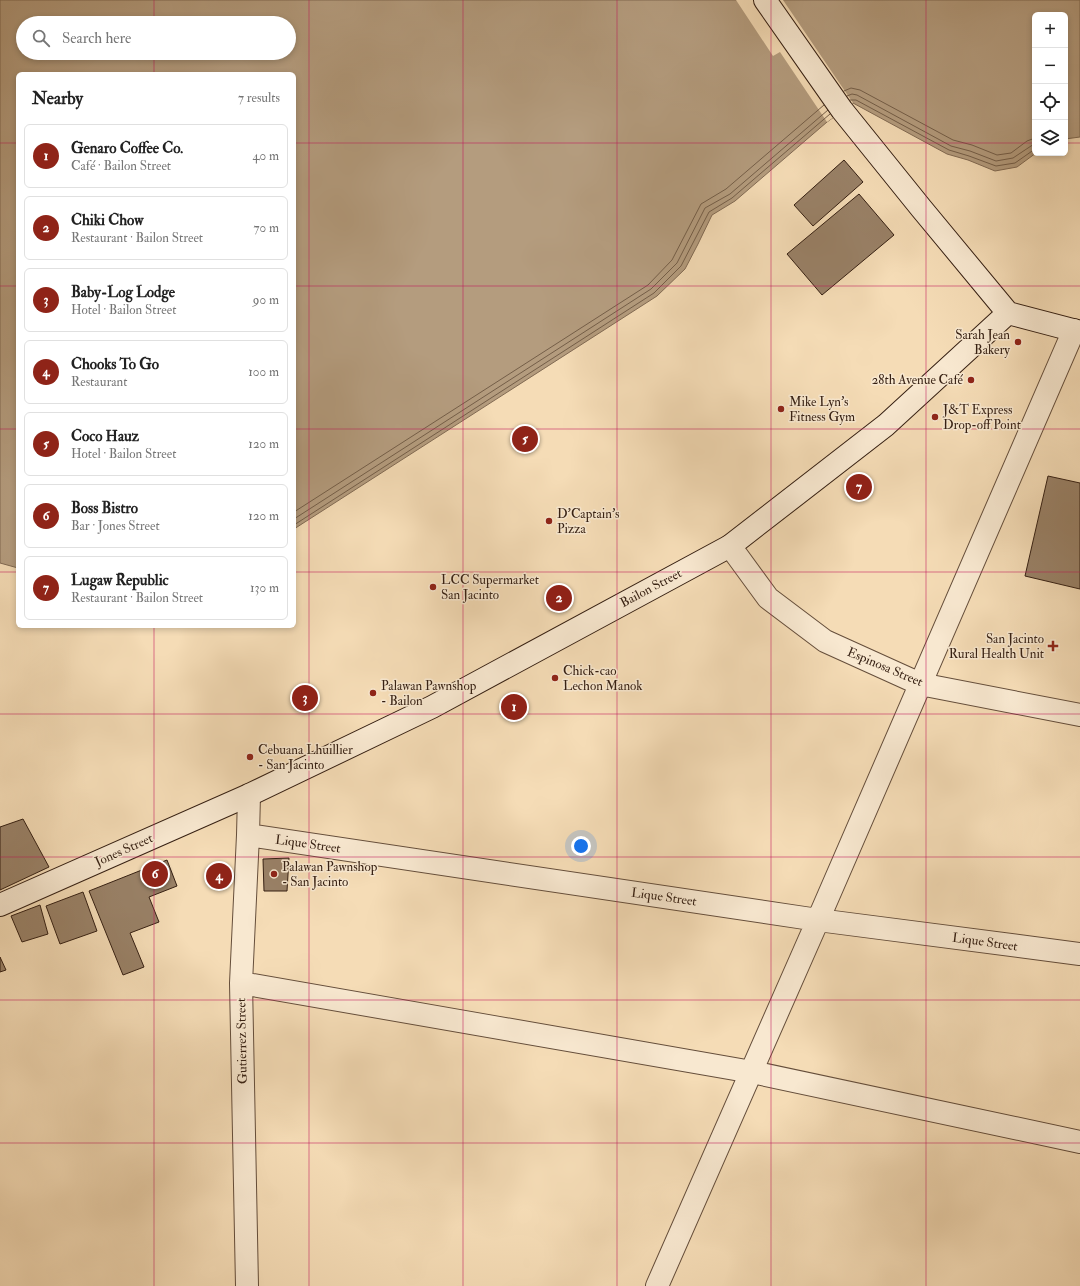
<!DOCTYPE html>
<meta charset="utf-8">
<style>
body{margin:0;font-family:"IM FELL Double Pica",serif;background:#f6f6f6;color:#222}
.controls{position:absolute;right:12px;top:12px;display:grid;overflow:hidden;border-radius:6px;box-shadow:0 2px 6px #0003}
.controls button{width:36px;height:36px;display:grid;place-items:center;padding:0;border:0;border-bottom:1px solid #e0e0e0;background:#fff;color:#222;font:20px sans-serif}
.you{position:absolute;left:581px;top:846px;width:14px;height:14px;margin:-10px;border:3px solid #fff;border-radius:50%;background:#1a73e8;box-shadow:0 0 0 6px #1a73e833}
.badge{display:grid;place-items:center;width:26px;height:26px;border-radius:50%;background:#8f2418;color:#fff;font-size:13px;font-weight:700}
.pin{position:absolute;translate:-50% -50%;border:2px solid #fff;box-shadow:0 1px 4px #0006}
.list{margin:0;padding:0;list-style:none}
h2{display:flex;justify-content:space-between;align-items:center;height:52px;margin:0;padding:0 16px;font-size:17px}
h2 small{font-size:13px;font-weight:400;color:#767676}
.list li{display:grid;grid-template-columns:26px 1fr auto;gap:12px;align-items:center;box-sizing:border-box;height:64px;margin:0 8px 8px;padding:0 8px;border:1px solid #e0e0e0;border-radius:6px}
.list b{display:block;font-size:15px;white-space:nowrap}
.list p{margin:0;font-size:13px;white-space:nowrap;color:#767676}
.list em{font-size:13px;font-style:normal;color:#767676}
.icon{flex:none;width:22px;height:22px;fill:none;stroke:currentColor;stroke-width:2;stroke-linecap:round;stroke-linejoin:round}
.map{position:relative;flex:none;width:1080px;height:1286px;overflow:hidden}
.search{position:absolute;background:#fff;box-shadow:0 2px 6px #0003;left:16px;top:16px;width:280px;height:44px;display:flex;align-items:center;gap:10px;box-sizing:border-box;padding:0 14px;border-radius:22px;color:#767676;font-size:15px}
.panel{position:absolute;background:#fff;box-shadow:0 2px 6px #0003;left:16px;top:72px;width:280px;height:556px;border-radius:6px}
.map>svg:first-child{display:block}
</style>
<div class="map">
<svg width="1080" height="1286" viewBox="0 0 1080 1286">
<rect width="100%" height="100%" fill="#f5dcb6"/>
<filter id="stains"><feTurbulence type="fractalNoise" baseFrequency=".005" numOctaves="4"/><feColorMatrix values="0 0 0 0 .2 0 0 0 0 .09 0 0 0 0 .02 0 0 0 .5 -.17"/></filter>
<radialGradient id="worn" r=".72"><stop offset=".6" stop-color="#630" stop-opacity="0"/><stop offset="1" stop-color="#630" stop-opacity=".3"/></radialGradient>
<path fill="#b49c7e" stroke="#816a53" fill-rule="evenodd" d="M0,0h1080v137l-15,2v-124h-30l1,138 -19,14 -22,4 -27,-11 -21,-6 -94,-51 -26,19 -92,79 -23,14 -14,29 -13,25 -28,27 -363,233v-455h-276v494l-18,-5zM23,23h266v30h-266z"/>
<path fill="#f5dcb6" d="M736,0h47l70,103 -26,19 -47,-70 -7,4z"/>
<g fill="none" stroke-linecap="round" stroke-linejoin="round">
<path stroke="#745e48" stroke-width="1" d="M844,91l7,-3 9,2 93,50 19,5 25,10 14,-2 16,-12 8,-3
M847,96l5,-2 5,1 94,51 19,5 26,10 17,-3 18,-12 4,-2
M850,100h6l93,50 20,6 27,10 19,-3 20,-14
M294,512l354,-227 24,-25 29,-56 25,-15 98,-84
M294,519l357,-230 26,-26 28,-55 25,-14 98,-84
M294,525l360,-232 27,-27 28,-54 23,-14 98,-84"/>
</g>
<path fill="#998167" stroke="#351f12" d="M844,160l19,22 -50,44 -19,-21z
M859,194l35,41 -72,60 -35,-41z
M1048,476l32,7v106l-55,-13z
M23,819l26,48 -49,23v-63z
M289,858l-2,33h-23l-1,-32z
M167,860l10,26 -28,11 10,25 -29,11 14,34 -21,8 -34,-84z
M83,892l14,39 -37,13 -14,-38z
M40,905l8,29 -26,8 -11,-26z
M0,957l6,13 -6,2z"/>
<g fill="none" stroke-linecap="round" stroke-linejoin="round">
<defs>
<path id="street" d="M730,546l38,52 57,43 95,43 160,31
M248,835l570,85 262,34
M241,983l511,89 328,70
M247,1286l-6,-303 7,-148 1,-40
M657,1286l161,-366 256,-590"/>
<path id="secondary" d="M765,0l77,110 79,98 87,105
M1008,313l72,19
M0,905l249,-110 183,-88 298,-161 156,-121 122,-112"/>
</defs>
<use href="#street" stroke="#654e3b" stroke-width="24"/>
<use href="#secondary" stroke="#351f12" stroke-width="24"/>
<use href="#street" stroke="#f8e8d0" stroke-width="22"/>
<use href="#secondary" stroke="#f8e8d0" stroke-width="22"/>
</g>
<path fill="none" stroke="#c2185b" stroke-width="1" stroke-opacity="0.55" d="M154,0v23M309,0v1286M463,0v1286M617,0v1286M771,0v1286M926,0v1286M154,53v21M0,143h18M294,143h741M1065,143h15M0,286h18M294,286h786M0,429h18M294,429h786M0,572h18M294,572h786M154,626v660M0,714h1080M0,857h1080M0,1000h1080M0,1143h1080"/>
<g fill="#8f2418" stroke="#f8e8d0" stroke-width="1.5">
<circle cx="1018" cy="342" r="4"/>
<circle cx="971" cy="380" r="4"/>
<circle cx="781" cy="409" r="4"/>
<circle cx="935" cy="417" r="4"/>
<circle cx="549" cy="521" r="4"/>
<circle cx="433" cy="587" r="4"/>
<path d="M1051 640h4v4h4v4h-4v4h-4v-4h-4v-4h4z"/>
<circle cx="555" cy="678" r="4"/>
<circle cx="373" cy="693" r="4"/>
<circle cx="250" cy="757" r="4"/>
<circle cx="274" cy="874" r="4"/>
</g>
<g text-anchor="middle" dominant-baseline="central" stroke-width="3" stroke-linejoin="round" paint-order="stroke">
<g font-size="13" fill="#351f12" stroke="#f8e8d0" text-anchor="start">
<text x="1010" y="335" text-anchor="end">Sarah Jean<tspan x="1010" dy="15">Bakery</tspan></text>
<text x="963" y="380" text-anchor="end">28th Avenue Café</text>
<text x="789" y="402">Mike Lyn's<tspan x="789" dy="15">Fitness Gym</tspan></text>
<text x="943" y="410">J&amp;T Express<tspan x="943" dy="15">Drop-off Point</tspan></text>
<text x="557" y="514">D'Captain's<tspan x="557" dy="15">Pizza</tspan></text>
<text x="441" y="580">LCC Supermarket<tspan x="441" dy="15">San Jacinto</tspan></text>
<text x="1044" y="639" text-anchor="end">San Jacinto<tspan x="1044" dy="15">Rural Health Unit</tspan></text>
<text x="563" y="671">Chick-cao<tspan x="563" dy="15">Lechon Manok</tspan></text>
<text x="381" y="686">Palawan Pawnshop<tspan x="381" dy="15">- Bailon</tspan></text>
<text x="258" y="750">Cebuana Lhuillier<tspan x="258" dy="15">- San Jacinto</tspan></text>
<text x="282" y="867">Palawan Pawnshop<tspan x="282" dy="15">- San Jacinto</tspan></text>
</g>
<g font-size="13" fill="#351f12" stroke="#f8e8d0">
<text transform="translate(651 588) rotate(-28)">Bailon Street</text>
<text transform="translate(885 667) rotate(23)">Espinosa Street</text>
<text transform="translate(308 844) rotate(8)">Lique Street</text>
<text transform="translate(124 850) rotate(-24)">Jones Street</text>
<text transform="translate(664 897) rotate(8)">Lique Street</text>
<text transform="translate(985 942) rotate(8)">Lique Street</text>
<text transform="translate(242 1041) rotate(-91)">Gutierrez Street</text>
</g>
</g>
<rect width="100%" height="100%" filter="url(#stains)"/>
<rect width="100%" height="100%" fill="url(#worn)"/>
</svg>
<div class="controls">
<button>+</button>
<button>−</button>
<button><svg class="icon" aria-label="locate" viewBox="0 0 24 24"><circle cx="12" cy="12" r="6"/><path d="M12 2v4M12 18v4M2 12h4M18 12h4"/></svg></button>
<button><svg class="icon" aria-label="layers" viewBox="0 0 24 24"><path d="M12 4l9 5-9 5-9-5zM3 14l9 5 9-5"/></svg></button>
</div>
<div class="you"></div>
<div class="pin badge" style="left:514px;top:707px">1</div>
<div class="pin badge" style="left:559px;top:598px">2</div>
<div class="pin badge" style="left:305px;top:698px">3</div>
<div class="pin badge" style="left:219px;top:876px">4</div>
<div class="pin badge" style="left:525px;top:439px">5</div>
<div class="pin badge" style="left:155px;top:874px">6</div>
<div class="pin badge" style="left:859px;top:487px">7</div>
<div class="search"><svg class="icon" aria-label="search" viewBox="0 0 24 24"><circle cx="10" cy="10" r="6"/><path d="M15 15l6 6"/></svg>Search here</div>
<section class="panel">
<h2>Nearby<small>7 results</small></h2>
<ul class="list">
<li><span class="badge">1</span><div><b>Genaro Coffee Co.</b><p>Café · Bailon Street</p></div><em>40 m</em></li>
<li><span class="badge">2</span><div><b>Chiki Chow</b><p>Restaurant · Bailon Street</p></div><em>70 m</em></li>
<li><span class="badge">3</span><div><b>Baby-Log Lodge</b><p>Hotel · Bailon Street</p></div><em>90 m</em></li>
<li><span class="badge">4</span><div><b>Chooks To Go</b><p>Restaurant</p></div><em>100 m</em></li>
<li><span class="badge">5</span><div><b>Coco Hauz</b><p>Hotel · Bailon Street</p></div><em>120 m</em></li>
<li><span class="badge">6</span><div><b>Boss Bistro</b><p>Bar · Jones Street</p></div><em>120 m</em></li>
<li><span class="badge">7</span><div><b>Lugaw Republic</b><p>Restaurant · Bailon Street</p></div><em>130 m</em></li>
</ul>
</section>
</div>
